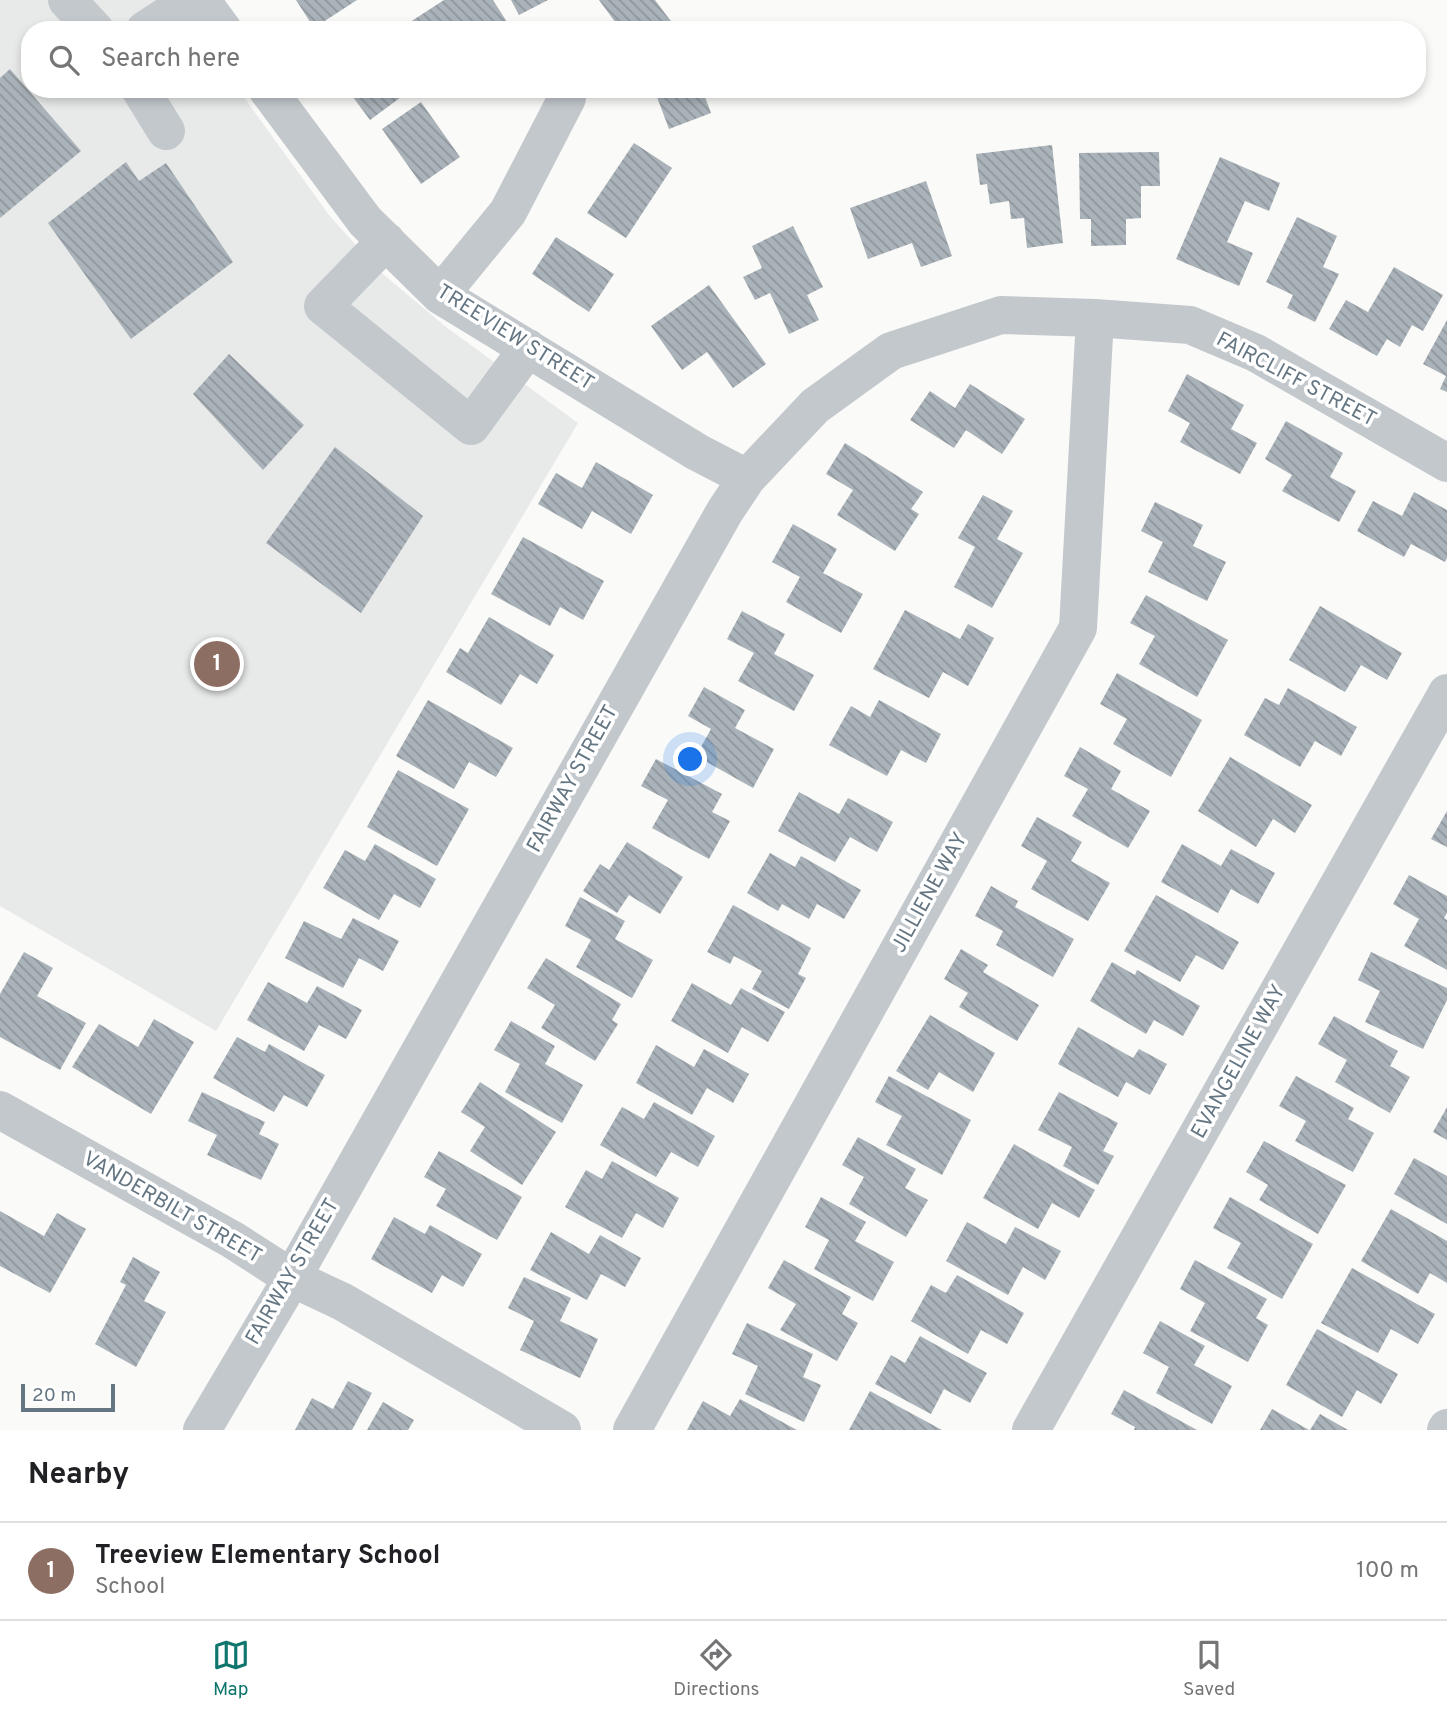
<!DOCTYPE html>
<style>
body{margin:0;font-family:Overpass,sans-serif;background:#f2f2f2;color:#202124}
.scale{position:absolute;left:21px;bottom:18px;width:94px;box-sizing:border-box;padding-left:7px;border:4px solid #657683;border-top:0;font-size:19px;line-height:24px;white-space:nowrap;color:#657683;-webkit-text-stroke:5px #fff;paint-order:stroke}
.you{position:absolute;left:691px;top:760px;width:24px;height:24px;margin:-18px;border:5px solid #fff;border-radius:50%;background:#1a73e8;box-shadow:0 0 0 10px #1a73e833}
.badge{display:grid;place-items:center;width:46px;height:46px;border-radius:50%;background:#0f766e;color:#fff;font-size:23px;font-weight:700}
.pin{position:absolute;translate:-50% -50%;border:4px solid #fff;box-shadow:0 2px 7px #0006}
.list{margin:0;padding:0;list-style:none}
h2{display:flex;justify-content:space-between;align-items:center;height:91px;margin:0;padding:0 28px;font-size:30px}
h2 small{font-size:23px;font-weight:400;color:#757577}
.list li{display:grid;grid-template-columns:46px 1fr auto;gap:21px;align-items:center;box-sizing:border-box;height:98px;padding:0 28px;border-top:2px solid #e0e0e0}
.list b{display:block;font-size:26px;white-space:nowrap}
.list p{margin:0;font-size:23px;white-space:nowrap;color:#757577}
.list em{font-size:23px;font-style:normal;color:#757577}
.icon{flex:none;width:38px;height:38px;fill:none;stroke:currentColor;stroke-width:2;stroke-linecap:round;stroke-linejoin:round}
.map{position:relative;flex:none;width:1447px;height:1430px;overflow:hidden}
.search{position:absolute;background:#fff;box-shadow:0 4px 10px #0003;left:21px;right:21px;top:21px;height:77px;display:flex;align-items:center;gap:18px;box-sizing:border-box;padding:0 24px;border-radius:28px;color:#757577;font-size:26px}
.sheet{height:189px;background:#fff}
nav{display:flex;justify-content:space-around;align-items:center;box-sizing:border-box;height:98px;border-top:2px solid #e0e0e0;background:#fff;font-size:19px;color:#757577}
nav a{display:grid;justify-items:center;gap:4px}
nav .on{color:#0f766e}
.map>svg:first-child{display:block}
</style>
<div class="map">
<svg width="1447" height="1430" viewBox="0 0 1447 1430">
<defs>
<pattern id="building-back-hatch" width="6" height="6" patternUnits="userSpaceOnUse" patternTransform="scale(1.75)"><rect width="6" height="6" fill="#aab3b9"/><path d="M-1 5l2 2M0 0l6 6M5-1l2 2" fill="none" stroke="#8e969c"/></pattern>
</defs>
<rect width="100%" height="100%" fill="#fafaf8"/>
<path fill="#e8e9e9" d="M0,0h175l24,30h-169v59h208l91,126 48,54 69,58 132,96 -362,608 -216,-125z"/>
<path fill="url(#building-back-hatch)" d="M296,0h61l-43,28z
M444,0h49l19,30h-101l-4,-6z
M511,0h37l-29,15z
M599,0h56l21,28 -55,2z
M10,69l71,82 -81,67v-140z
M347,89h65l-42,31z
M654,89h48l9,24 -42,16z
M421,102l39,55 -39,27 -39,-55z
M634,143l38,25 -46,70 -39,-25z
M1052,145l11,98 -36,5 -3,-30 -13,1 -2,-18 -19,3 -3,-20 -7,1 -4,-31z
M1159,152l1,34h-19v32l-15,1v26l-35,1v-27h-11l-1,-66z
M1220,157l60,26 -11,28 -24,-10 -18,41 26,11 -14,33 -63,-27z
M126,162l13,19 27,-18 67,99 -102,77 -83,-116z
M926,181l26,75 -31,11 -9,-24 -44,16 -18,-51z
M1297,217l40,19 -14,31 16,7 -24,48 -28,-14 6,-13 -27,-13z
M793,226l30,61 -16,8 12,25 -30,14 -19,-41 -15,7 -12,-23 19,-9 -10,-22z
M556,237l58,37 -25,38 -57,-38z
M1394,267l49,28 -20,36 -11,-6 -12,22 -13,-8 -10,17 -48,-27 17,-29 22,12z
M709,285l57,79 -33,24 -26,-36 -25,18 -31,-44z
M1447,320v72l-7,-3 6,-13 -23,-12z
M229,354l75,71 -41,45 -70,-76z
M1187,374l57,31 -13,24 26,14 -17,31 -60,-32 10,-19 -22,-12z
M970,384l55,35 -23,35 -36,-24 -12,18 -44,-28 20,-29 25,17z
M1286,421l57,32 -13,24 26,14 -17,31 -57,-31 10,-16 -27,-16z
M845,443l78,49 -12,17 8,5 -24,37 -58,-36 16,-25 -27,-16z
M335,447l88,69 -62,97 -95,-70z
M596,462l57,33 -22,39 -39,-23 -10,18 -44,-25 18,-31 26,15z
M1414,492l33,18v48l-2,4 -34,-18 -7,13 -47,-26 16,-30 29,15z
M983,495l30,16 -16,28 26,14 -31,55 -38,-21 21,-40 -17,-9z
M1155,502l48,23 -10,21 33,16 -19,39 -59,-29 15,-30 -22,-11z
M793,524l44,25 -14,24 40,21 -22,39 -55,-31 14,-25 -28,-15z
M523,537l81,44 -21,39 -23,-13 -10,19 -59,-32z
M1146,595l82,45 -31,57 -58,-33 16,-28 -25,-13z
M1320,606l82,47 -15,27 -26,-15 -16,27 -56,-32z
M905,610l55,29 8,-15 26,14 -26,48 -25,-14 -14,26 -56,-29z
M742,611l43,23 -11,20 40,21 -20,36 -56,-30 16,-28 -27,-14z
M489,617l65,38 -17,29 -17,-10 -19,31 -55,-33 14,-24 8,5z
M1117,673l85,47 -31,57 -58,-33 14,-25 -27,-15z
M704,687l41,23 -10,18 39,21 -21,39 -57,-32 15,-27 -23,-13z
M1288,688l69,39 -16,29 -26,-15 -15,26 -56,-32 21,-37 14,7z
M428,700l85,48 -17,29 -27,-15 -15,27 -58,-33z
M879,700l62,34 -15,29 -25,-13 -14,26 -58,-31 22,-39 19,11z
M1080,747l41,24 -10,18 39,22 -22,37 -56,-32 16,-27 -24,-13z
M1230,757l82,48 -17,28 -22,-14 -17,28 -58,-36z
M656,759l66,35 -10,18 18,9 -21,38 -57,-31 16,-28 -27,-14z
M398,770l71,39 -32,57 -70,-39z
M799,792l40,22 9,-16 45,24 -16,30 -27,-15 -15,25 -57,-31z
M1447,811v36l-16,-8z
M1037,817l45,25 -11,19 39,22 -22,38 -57,-32 16,-28 -26,-15z
M627,842l56,35 -23,37 -31,-19 -12,18 -34,-22 17,-27 9,6z
M375,844l61,35 -16,29 -26,-14 -15,26 -56,-32 22,-38 20,11z
M1182,844l39,22 10,-17 44,24 -17,31 -27,-15 -13,24 -57,-31z
M770,853l25,14 6,-11 60,34 -17,29 -27,-15 -8,15 -27,-15 -4,7 -31,-18z
M1409,875l38,21v17l-3,5 3,2v50l-43,-24 15,-27 -26,-15z
M991,886l27,15 -3,6 59,32 -21,38 -57,-32 7,-14 -28,-15z
M1156,895l83,47 -16,28 -27,-15 -16,27 -56,-31z
M580,897l45,24 -10,18 38,21 -21,38 -56,-31 15,-27 -26,-14z
M733,905l78,43 -13,26 8,4 -17,31 -37,-20 10,-18 -28,-15 -4,8 -23,-12z
M353,918l46,23 -16,30 -24,-13 -16,30 -58,-30 19,-37 37,18z
M961,949l27,16 -5,7 56,33 -22,36 -58,-34 9,-14 -24,-14z
M24,952l29,16 -16,28 49,27 -26,47 -60,-33v-43z
M1371,952l76,36v12l-24,49 -58,-27 15,-31 -22,-11z
M546,958l75,46 -9,16 6,4 -23,37 -54,-33 14,-23 -28,-17z
M1112,962l23,13 2,-5 63,36 -17,30 -29,-16 -8,14 -56,-33z
M268,982l39,21 10,-17 45,24 -16,29 -27,-14 -15,26 -57,-31z
M692,983l39,22 10,-17 44,24 -17,30 -26,-15 -14,26 -57,-32z
M930,1015l65,38 -22,39 -34,-20 -11,18 -32,-19z
M1334,1016l64,35 -8,15 20,11 -20,36 -55,-31 12,-22 -29,-16z
M154,1019l40,23 -43,72 -79,-47 27,-43 39,23z
M511,1021l44,25 -10,18 38,21 -21,38 -57,-31 15,-28 -26,-14z
M1078,1027l55,31 6,-9 28,15 -17,31 -24,-13 -8,15 -60,-33z
M237,1037l28,15 4,-8 56,31 -18,32 -23,-12 -10,17 -61,-34z
M656,1045l38,22 10,-18 45,25 -16,29 -26,-15 -15,27 -56,-32z
M889,1076l82,44 -29,55 -56,-30 16,-29 -27,-14z
M1296,1076l58,32 -6,11 26,14 -21,39 -58,-31 11,-20 -27,-15z
M480,1082l76,50 -34,53 -52,-34 15,-24 -24,-15z
M202,1092l63,30 -6,12 20,10 -18,36 -54,-25 10,-20 -29,-14z
M1059,1092l59,31 -15,28 11,5 -16,29 -35,-19 9,-19 -34,-17z
M654,1102l61,34 -17,31 -27,-15 -15,25 -56,-32 22,-38 22,12z
M1447,1107v33l-14,-8z
M858,1137l58,32 -11,19 23,12 -22,37 -57,-33 15,-27 -22,-12z
M1264,1141l82,44 -28,49 -59,-34 9,-15 -22,-13z
M1014,1144l81,46 -16,28 -27,-15 -14,26 -55,-31z
M439,1151l83,46 -25,43 -61,-34 10,-17 -22,-12z
M1414,1158l33,18v48l-53,-30z
M612,1161l67,37 -16,30 -27,-15 -14,25 -57,-31 21,-37 16,9z
M821,1197l45,25 -11,19 39,21 -21,39 -59,-32 15,-29 -24,-13z
M1230,1197l83,47 -31,55 -55,-31 14,-25 -28,-15z
M1391,1209l56,32v42l-17,-10 -12,21 -57,-33z
M0,1211l44,25 13,-23 29,16 -36,64 -50,-27z
M394,1217l31,17 5,-9 52,29 -19,33 -21,-12 -10,18 -61,-34z
M967,1222l39,22 9,-17 46,24 -16,29 -22,-13 -15,28 -62,-34z
M551,1232l38,22 11,-19 41,23 -16,29 -24,-13 -14,26 -57,-30z
M133,1257l27,15 -16,29 22,11 -30,55 -41,-23 31,-59 -6,-3z
M784,1260l67,37 -9,17 16,9 -21,38 -57,-31 16,-26 -28,-16z
M1195,1260l72,39 -11,19 12,7 -20,37 -58,-31 15,-28 -25,-14z
M1352,1268l83,46 -17,30 -27,-15 -13,24 -57,-30z
M957,1275l67,38 -17,31 -26,-14 -13,24 -57,-33 20,-36 15,8z
M524,1277l47,21 -11,23 38,18 -18,39 -60,-28 14,-29 -26,-13z
M1160,1321l45,25 -11,19 38,21 -20,38 -56,-31 13,-26 -26,-14z
M747,1323l66,31 -10,23 18,8 -17,37 -59,-28 13,-28 -26,-12z
M1317,1329l81,45 -17,30 -24,-14 -15,27 -56,-32z
M920,1336l67,37 -17,30 -26,-14 -13,25 -56,-30 16,-29 14,8z
M348,1381l24,12 -20,37h-57l17,-32 21,11z
M1124,1390l73,40h-63l1,-3 -24,-13z
M870,1391l72,39h-93z
M740,1399l57,31h-110l16,-29 27,15z
M383,1402l31,18 -6,10h-41z
M1272,1409l37,21h-49z
M1320,1414l28,16h-38z"/>
<g fill="none" stroke-linecap="round" stroke-linejoin="round">
<path stroke="#c3c8cc" stroke-width="38" d="M67,0l28,30
M201,0l22,30
M145,30l46,-30
M140,89l26,42
M267,89l98,132 75,74 257,157 50,26
M386,241l-63,65 148,120 57,-78
M440,295l68,-83 59,-114
M0,1110l233,130 59,38 51,24 219,128
M202,1430l90,-152 433,-767 22,-33 68,-72 76,-55 110,-36 94,3 95,7 66,28 191,110
M632,1430l446,-802 17,-310
M1031,1430l416,-737
M1446,1430l1,-2"/>
</g>
<g text-anchor="middle" dominant-baseline="central" stroke-width="7" stroke-linejoin="round" paint-order="stroke">
<g font-size="21" fill="#657683" stroke="#fff">
<text transform="translate(515 338) rotate(32)">TREEVIEW STREET</text>
<text transform="translate(1296 380) rotate(28)">FAIRCLIFF STREET</text>
<text transform="translate(573 779) rotate(-61)">FAIRWAY STREET</text>
<text transform="translate(930 893) rotate(-61)">JILLIENE WAY</text>
<text transform="translate(1239 1062) rotate(-61)">EVANGELINE WAY</text>
<text transform="translate(172 1208) rotate(30)">VANDERBILT STREET</text>
<text transform="translate(293 1272) rotate(-60)">FAIRWAY STREET</text>
</g>
</g>
</svg>
<div class="scale">20 m</div>
<div class="you"></div>
<div class="pin badge" style="left:217px;top:664px;background:#8d6e63">1</div>
<div class="search"><svg class="icon" aria-label="search" viewBox="0 0 24 24"><circle cx="10" cy="10" r="6"/><path d="M15 15l6 6"/></svg>Search here</div>
</div>
<section class="sheet">
<h2>Nearby<small></small></h2>
<ul class="list">
<li><span class="badge" style="background:#8d6e63">1</span><div><b>Treeview Elementary School</b><p>School</p></div><em>100 m</em></li>
</ul>
</section>
<nav>
<a class="on"><svg class="icon" aria-label="map" viewBox="0 0 24 24"><path d="M3 6l6-2 6 2 6-2v14l-6 2-6-2-6 2zM9 4v14M15 6v14"/></svg>Map</a>
<a><svg class="icon" aria-label="directions" viewBox="0 0 24 24"><path d="M12 3l9 9-9 9-9-9zM9 14v-3h6M13 9l2 2-2 2"/></svg>Directions</a>
<a><svg class="icon" aria-label="saved" viewBox="0 0 24 24"><path d="M7 4h10v16l-5-4-5 4z"/></svg>Saved</a>
</nav>
